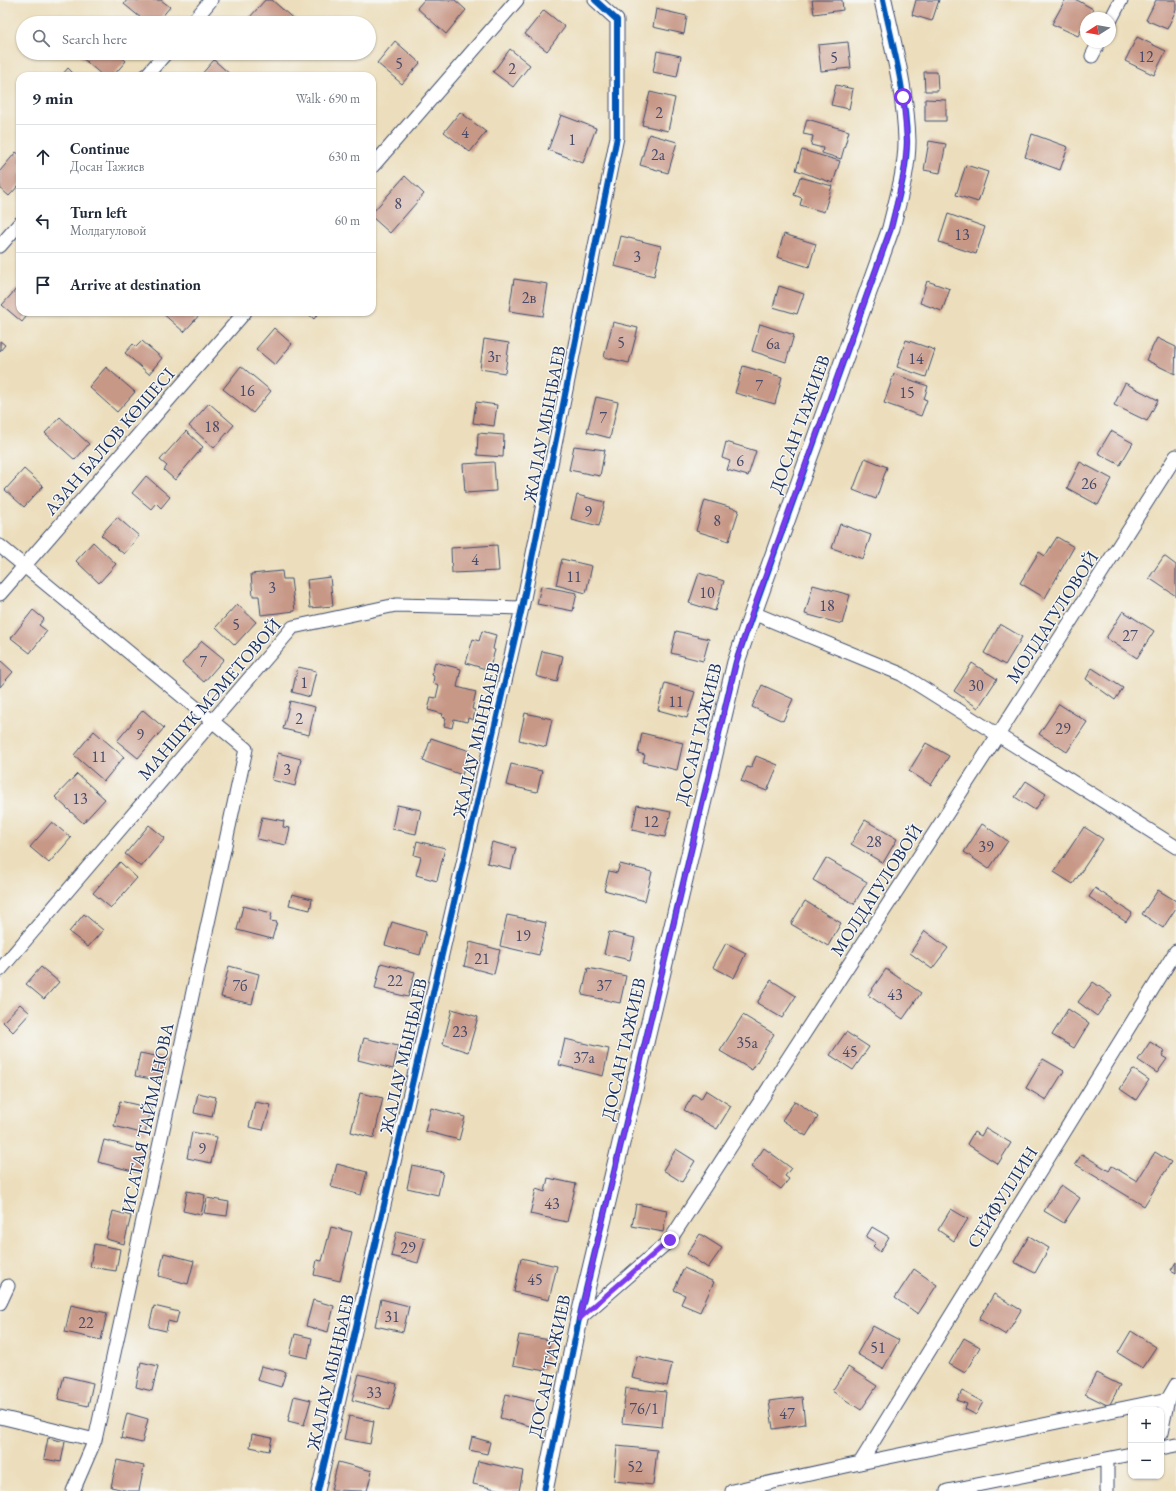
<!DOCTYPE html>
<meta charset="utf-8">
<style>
body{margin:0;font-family:"EB Garamond",serif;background:#f6f6f7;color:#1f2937}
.controls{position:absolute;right:12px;bottom:12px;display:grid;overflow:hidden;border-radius:8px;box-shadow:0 1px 3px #0004}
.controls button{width:36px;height:36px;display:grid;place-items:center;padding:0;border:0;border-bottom:1px solid #e0e1e3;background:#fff;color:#1f2937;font:20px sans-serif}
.compass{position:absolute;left:1080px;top:12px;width:36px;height:36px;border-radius:50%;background:#fff;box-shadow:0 1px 3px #0004;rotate:259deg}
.stop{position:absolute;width:12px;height:12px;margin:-9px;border:3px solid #7c3aed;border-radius:50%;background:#fff}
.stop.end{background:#7c3aed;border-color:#fff;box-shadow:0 1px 4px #0008}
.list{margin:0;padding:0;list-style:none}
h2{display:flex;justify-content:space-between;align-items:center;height:52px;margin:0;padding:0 16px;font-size:17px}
h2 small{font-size:13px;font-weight:400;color:#747a83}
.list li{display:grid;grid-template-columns:26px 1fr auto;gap:12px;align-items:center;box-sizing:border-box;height:64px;padding:0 16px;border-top:1px solid #e0e1e3}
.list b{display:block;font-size:15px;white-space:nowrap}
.list p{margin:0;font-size:13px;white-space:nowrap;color:#747a83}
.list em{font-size:13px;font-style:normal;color:#747a83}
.icon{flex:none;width:22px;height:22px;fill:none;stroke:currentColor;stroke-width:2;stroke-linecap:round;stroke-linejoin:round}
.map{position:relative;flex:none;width:1176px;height:1491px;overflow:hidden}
.search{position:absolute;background:#fff;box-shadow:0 1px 3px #0004;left:16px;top:16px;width:360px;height:44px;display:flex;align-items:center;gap:10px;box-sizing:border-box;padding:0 14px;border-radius:22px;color:#747a83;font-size:15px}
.panel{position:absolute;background:#fff;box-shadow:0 1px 3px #0004;left:16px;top:72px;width:360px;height:244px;border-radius:12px}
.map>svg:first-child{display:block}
</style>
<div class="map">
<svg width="1176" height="1491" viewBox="0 0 1176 1491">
<rect width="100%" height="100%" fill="#f6f6f2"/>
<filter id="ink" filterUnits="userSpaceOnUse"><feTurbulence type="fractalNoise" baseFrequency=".025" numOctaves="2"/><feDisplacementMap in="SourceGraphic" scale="8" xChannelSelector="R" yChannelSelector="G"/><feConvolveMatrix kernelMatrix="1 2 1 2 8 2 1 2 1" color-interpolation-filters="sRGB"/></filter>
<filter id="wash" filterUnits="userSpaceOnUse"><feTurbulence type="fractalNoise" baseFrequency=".012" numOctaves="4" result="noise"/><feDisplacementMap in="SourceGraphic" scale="16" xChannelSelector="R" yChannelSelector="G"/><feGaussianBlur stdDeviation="0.9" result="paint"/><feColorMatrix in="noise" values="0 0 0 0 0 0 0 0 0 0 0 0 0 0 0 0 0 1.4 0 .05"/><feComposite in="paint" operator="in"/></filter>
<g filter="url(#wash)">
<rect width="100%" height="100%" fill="#ecdebc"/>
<g id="blocks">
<path fill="#c89887" d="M127,0h34l9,7 -13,16h-10l-23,-19z
M265,0h7l26,23h-41l-7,-6z
M424,0h31l11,10 -20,24 -29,-26z
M812,0h30l1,10 -29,4z
M916,0h23l-7,21 -20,-6z
M1065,0h12l16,9 -5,9h-2v3l-8,15 -26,-12z
M1156,0h20v10l-9,19 -21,-9z
M656,9l31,7 -3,18 -31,-7z
M544,10l21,17 -18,24 -22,-17z
M1137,37l29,14 -12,24 -29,-14z
M395,41l25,22 -18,21 -25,-21z
M848,42l3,26 -30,3 -3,-26z
M510,49l20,16 -17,22 -20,-15z
M657,51l24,5 -4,21 -24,-5z
M82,53h35l9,8 -13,15h-10l-23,-20z
M214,60l18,16h-32z
M68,68l8,8h-15z
M924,72h13l1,19h-13z
M836,85l17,4 -4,20 -18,-4z
M650,92l25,6 -7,33 -26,-6z
M925,99l21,1v21h-21z
M460,112l26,20 -16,20 -26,-20z
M561,115l35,13 -13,35 -35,-13z
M807,119l42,12 -8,28 -19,-6 1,-5 -12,-3 2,-9 -10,-2z
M649,134l28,8 -9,31 -28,-8z
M1032,134l36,13 -8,23 -35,-13z
M929,141l17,3 -6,29 -16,-3z
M802,150l38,11 -7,22 -37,-13z
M16,152l4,3v29l-11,12 -9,-8v-17z
M966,165l22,7 -10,30 -22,-7z
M405,176l19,18 -34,39 -18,-16v-4z
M800,177l32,9 -8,26 -24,-7 2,-7 -8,-3z
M948,214l37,13 -9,27 -37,-12z
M784,234l32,10 -7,23 -32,-10z
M621,236l40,10 -7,30 -40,-10z
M514,279l34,5 -5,32 -34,-5z
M927,281l23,8 -8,22 -22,-8z
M779,286l25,8 -7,20 -24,-7z
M18,287l2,3v22h10l-8,10 -20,-17z
M163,312h39l-18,20 -22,-19z
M306,312h13l-5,7z
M613,322l25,6 -9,35 -25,-6z
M760,324l34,11 -8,27 -34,-11z
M274,328l18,16 -17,21 -19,-16z
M1157,338l19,9 -1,27 -29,-14z
M484,339l25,4 -4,30 -25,-4z
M906,340l29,10 -9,27 -29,-10z
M0,341l5,4 -5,6z
M142,341l20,17 -13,16 -24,-21 8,-9 3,3z
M241,366l30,25 -18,22 -30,-24z
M743,366l39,11 -7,27 -40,-11z
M106,367l29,25 -18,20 -28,-25z
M894,374l34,12 -4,13 3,1 -6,16 -37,-13z
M1125,383l33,17 -11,21 -33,-16z
M596,397l22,5 -8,36 -23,-6z
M476,402l21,3 -3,21 -21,-3z
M209,403l25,22 -20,23 -25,-22z
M60,417l29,27 -14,16 -30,-27z
M186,431l17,16 -28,33 -11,-10 3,-4 -7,-6z
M1111,431l22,12 -13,22 -22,-12z
M478,433l26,2 -1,22 -26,-2z
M726,442l30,9 -8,25 -21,-6 3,-9 -8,-3z
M574,446l31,4 -5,26 -31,-6z
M865,458l22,9 -11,32 -23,-9z
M494,462l2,29 -31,2 -2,-29z
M1080,462l32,17 -14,26 -31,-17z
M24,469l19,17 -19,21 -19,-17z
M146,476l24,21 -9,11 -5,-5 -5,6 -19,-16z
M577,495l28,7 -6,24 -28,-7z
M705,500l34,10 -10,31 -33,-10z
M117,517l22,19 -15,18 -23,-19z
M840,524l31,11 -8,24 -31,-11z
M1057,537l17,10 -29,51 -25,-15 19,-31 6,4z
M93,542l23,22 -17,19 -23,-22z
M497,545l2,26 -47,2 -1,-25z
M1164,556l12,9v31l-27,-18z
M562,559l30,7 -6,27 -30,-8z
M282,571l1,8h8l4,32 -34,4 -2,-19h-6l-2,-22z
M699,573l25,8 -9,30 -26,-8z
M330,577l3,29 -23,2 -3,-28z
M813,585l37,10 -8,29 -37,-10z
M541,586l36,7 -4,18 -36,-7z
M237,604l19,18 -21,23 -19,-18z
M33,610l11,9 -5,6 8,6 -17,22 -19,-15z
M1123,611l31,20 -17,27 -31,-20z
M1000,624l22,13 -17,28 -21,-12z
M482,631l14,4 -3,14 2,1 -6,20 -23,-7 7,-24 6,2z
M676,631l33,8 -6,22 -32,-8z
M202,641l22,18 -20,23 -22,-19z
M542,651l21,5 -6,26 -21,-6z
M0,660l13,12 -13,15z
M435,662l26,7 -4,18 19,5 -4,17 3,1 -2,10 -5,-2 -1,4 -13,-3 -2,9 -8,-2 2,-8 -4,-1 1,-3 -15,-4 3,-13 5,1 3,-13 -6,-2 1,-7 -2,-1z
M972,663l25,16 -19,29 -24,-17z
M298,667l18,4 -6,26 -18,-5z
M1092,668l31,20 -8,12 -29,-21z
M665,683l30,9 -8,26 -29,-8z
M762,685l31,14 -10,22 -31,-14z
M290,701l25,6 -6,28 -26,-6z
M1059,704l28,18 -20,30 -28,-18z
M143,710l21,18 -26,30 -21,-17z
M525,713l27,6 -6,28 -27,-7z
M94,731l30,26 -20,24 -30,-26z
M642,733l41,10 -6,27 -34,-8 2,-7 -7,-2z
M431,738l39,13 -8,24 -39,-14z
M926,743l23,13 -18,29 -22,-14z
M278,753l23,6 -6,27 -23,-6z
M756,756l22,9 -11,26 -26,-10 6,-14 4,1z
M511,764l31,7 -5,21 -31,-7z
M77,774l28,25 -22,24 -28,-26z
M1026,781l20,13 -11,16 -20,-13z
M397,805l24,5 -5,24 -24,-5z
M637,805l34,7 -6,25 -33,-7z
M262,817l22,4 -1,6 7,1 -4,17 -29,-6z
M865,820l32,19 -14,24 -32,-19z
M52,822l19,16 -22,25 -19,-16z
M982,824l26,17 -19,28 -25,-17z
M149,825l16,13 -24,29 -16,-13z
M1084,827l19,12 -30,45 -19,-12z
M417,841l28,7 -8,33 -21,-6 5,-18 -7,-2z
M492,842l24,6 -5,21 -24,-6z
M826,858l41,24 -13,22 -41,-24z
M120,862l17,16 -26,30 -18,-15z
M620,864l32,8 -7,29 -41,-11 5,-19 8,2z
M1095,888l37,25 -6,9 -37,-25z
M1158,890l18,11v7l-13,20 -21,-14z
M292,894l20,5 -2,11 -21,-5z
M805,901l36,22 -13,23 -37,-22z
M243,906l29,7 -2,8 7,1 -5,17 -35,-9z
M84,914l19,16 -15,17 -19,-15z
M507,915l39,8 -7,32 -39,-9z
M392,922l34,10 -6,23 -35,-10z
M925,931l23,17 -16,21 -22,-16z
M609,932l26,6 -5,22 -26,-6z
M470,942l30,8 -6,24 -30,-8z
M726,943l20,10 -12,25 -21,-11z
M381,963l34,9 -7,25 -33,-8z
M229,966l30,8 -7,30 -31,-7z
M41,967l18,15 -15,17 -18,-15z
M588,968l38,8 -6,27 -38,-8z
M886,969l35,24 -18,26 -35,-24z
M771,980l25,16 -14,22 -25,-15z
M1093,982l19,13 -15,21 -19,-14z
M20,1004l10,9 -17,19 -10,-10z
M452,1009l26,8 -10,35 -25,-8z
M1068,1009l21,14 -15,25 -22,-13z
M743,1015l31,19 -22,36 -32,-19z
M846,1032l23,15 -16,23 -23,-15z
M364,1038l34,8 -5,23 -35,-9z
M565,1039l44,10 -6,27 -44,-11z
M1150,1042l15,9 -3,5 5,3 -10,14 -19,-13z
M140,1053l26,5 -4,23 -27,-5z
M1043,1059l21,12 -18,29 -20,-12z
M1133,1069l16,11 -13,20 -16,-11z
M706,1090l25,16 -14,23 -33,-19 10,-16 7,5z
M198,1093l18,4 -4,20 -18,-4z
M360,1093l23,5 -9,40 -23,-6z
M120,1101l31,7 -6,26 -31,-8z
M795,1101l23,16 -12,19 -24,-16z
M255,1102l16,3 -8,25 -14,-3z
M431,1108l34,9 -6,23 -34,-9z
M986,1128l25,15 -13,21 -31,-20 7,-12 7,4z
M192,1132l25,5 -6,26 -24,-5z
M104,1140l42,11 -6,22 -42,-11z
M764,1148l27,20 -6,8 4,3 -8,10 -30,-22z
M676,1149l19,12 -13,21 -19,-12z
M1155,1152l16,10 -27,44 -69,-42 7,-10 27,17 3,-5 25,15z
M337,1164l30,8 -6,23 -30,-8z
M412,1165l31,7 -5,23 -31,-7z
M548,1178l28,6 -9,38 -37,-8 6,-25 9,3z
M1061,1185l19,13 -16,25 -20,-12z
M187,1191l18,4 -4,20 -18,-4z
M207,1198l22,4 -2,14 -23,-3z
M636,1204l31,6 -4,22 -31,-6z
M951,1209l17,10 -14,22 -16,-11z
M113,1211l18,5 -7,28 -18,-5z
M331,1227l21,5 -12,49 -26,-6 3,-15 5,1z
M872,1227l17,10 -9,15 -7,-6 3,-3 -10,-6z
M397,1231l28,7 -7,25 -27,-7z
M700,1234l22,14 -14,20 -21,-14z
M1029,1236l20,12 -14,25 -21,-11z
M94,1244l26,5 -4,22 -26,-4z
M164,1253l30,8 -6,23 -29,-8z
M521,1258l36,8 -8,34 -35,-8z
M1176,1262v11l-5,-3z
M684,1268l30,14 -14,30 -19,-8 4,-9 -11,-5z
M914,1269l23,16 -19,29 -23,-16z
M994,1294l27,16 -15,25 -27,-16z
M381,1299l28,7 -6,26 -28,-6z
M313,1300l21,6 -6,26 -22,-6z
M71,1305l36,8 -6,27 -36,-8z
M154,1306l25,6 -3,11 -8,-2 -2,10 -17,-4z
M873,1326l26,14 -16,29 -26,-15z
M1131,1331l25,16 -14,21 -24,-15z
M295,1334l17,4 -4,20 -18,-4z
M519,1335l31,5 -5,31 -32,-6z
M964,1338l16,9 -15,26 -16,-9z
M637,1356l35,8 -5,22 -35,-8z
M141,1362l17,4 -6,25 -16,-4z
M261,1366l25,6 -5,15 -24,-7z
M848,1367l29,19 -16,24 -29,-19z
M1096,1373l24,12 -11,21 -24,-12z
M359,1374l38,10 -7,26 -38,-10z
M64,1376l29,7 -5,23 -30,-7z
M626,1388l40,4 -4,35 -40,-4z
M962,1391l21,11 -7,13 -11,-6 2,-5 -10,-4z
M506,1394l31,8 -7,24 -30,-8z
M294,1396l17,4 -7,25 -16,-4z
M802,1397l3,27 -32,5 -4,-28z
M127,1413l21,6 -6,24 -21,-5z
M349,1416l25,5 -4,23 -26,-5z
M252,1434l20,4 -3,13 -19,-4z
M472,1437l18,5 -3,12 -18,-4z
M48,1438l17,4 -4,20 -17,-3z
M617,1446l40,4 -4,35 -39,-4z
M117,1460l27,6 -5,25h-10l-18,-4z
M478,1461l45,10 -4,20h-14l-32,-7z
M338,1462l34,9 -5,20 -36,-1z"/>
</g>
</g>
<g filter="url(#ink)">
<use href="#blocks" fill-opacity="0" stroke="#3a496c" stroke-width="1"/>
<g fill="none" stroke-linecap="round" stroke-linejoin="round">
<defs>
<path id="minor" d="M1110,21l11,-21
M192,23l19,-23
M1092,56l7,-14
M146,76l20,-23
M372,167l145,-167
M0,246l20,-23
M0,546l246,203 -151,691 -22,51
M0,594l245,-282
M753,613l148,61 275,173
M0,970l293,-343 103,-22 126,3
M0,1303l8,-17
M579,1319l91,-79 328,-505 178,-279
M0,1417l95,23
M1161,1433l7,-34 8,-14
M1161,1448l15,-3
M860,1463l316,-512
M318,1491l204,-883 95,-471v-117l-22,-20
M732,1491l128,-28 308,-64
M947,1491l184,-37
M1107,1491v-32"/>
<path id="tertiary" d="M544,1491l35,-172 157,-657 17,-49 138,-385c7,-29 16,-58 16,-87 -1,-48 -14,-95 -24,-141"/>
</defs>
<use href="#minor" stroke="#3a496c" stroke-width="15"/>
<use href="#tertiary" stroke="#3a496c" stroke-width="19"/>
<use href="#minor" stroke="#fff" stroke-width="13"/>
<use href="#tertiary" stroke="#fff" stroke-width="17"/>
<defs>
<path id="cycleway" d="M318,1491l204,-883 95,-471v-117l-22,-20
M544,1491l35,-172 157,-657 17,-49 138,-385c7,-29 16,-58 16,-87 -1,-48 -14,-95 -24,-141"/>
</defs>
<use href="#cycleway" stroke="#f6f6f2" stroke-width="8"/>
<use href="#cycleway" stroke="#0057b8" stroke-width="6"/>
</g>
</g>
<g fill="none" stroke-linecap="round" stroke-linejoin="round" filter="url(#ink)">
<path stroke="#7c3aed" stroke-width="5" d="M670,1240l-91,79 157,-657 16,-49 139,-385 13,-55 3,-31 -4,-45"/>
</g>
<g text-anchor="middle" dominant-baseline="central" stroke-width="3" stroke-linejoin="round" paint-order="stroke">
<g font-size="16" fill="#464968">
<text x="1146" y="56">12</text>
<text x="834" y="57">5</text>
<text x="399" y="63">5</text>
<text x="512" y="68">2</text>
<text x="659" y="112">2</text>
<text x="465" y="132">4</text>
<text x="572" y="139">1</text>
<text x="658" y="154">2а</text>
<text x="398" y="203">8</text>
<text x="962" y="234">13</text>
<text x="637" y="256">3</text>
<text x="529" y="297">2в</text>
<text x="621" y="342">5</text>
<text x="773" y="343">6а</text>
<text x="494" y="356">3г</text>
<text x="916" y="358">14</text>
<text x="759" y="385">7</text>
<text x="247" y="390">16</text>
<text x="907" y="392">15</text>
<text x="603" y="417">7</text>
<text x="212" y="426">18</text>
<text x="740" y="460">6</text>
<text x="1089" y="483">26</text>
<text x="588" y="511">9</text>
<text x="717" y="520">8</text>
<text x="475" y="559">4</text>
<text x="574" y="576">11</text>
<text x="272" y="587">3</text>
<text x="707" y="592">10</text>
<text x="827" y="605">18</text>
<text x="236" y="624">5</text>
<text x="1130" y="635">27</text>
<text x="203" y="661">7</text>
<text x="304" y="682">1</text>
<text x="976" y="685">30</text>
<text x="676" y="701">11</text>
<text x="299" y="718">2</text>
<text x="1063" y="728">29</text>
<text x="140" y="734">9</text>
<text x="99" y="756">11</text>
<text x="287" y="769">3</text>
<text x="80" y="798">13</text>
<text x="651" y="821">12</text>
<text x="874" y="841">28</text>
<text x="986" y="846">39</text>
<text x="523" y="935">19</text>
<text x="482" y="958">21</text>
<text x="395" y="980">22</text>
<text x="240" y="985">7б</text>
<text x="604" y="985">37</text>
<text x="895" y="994">43</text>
<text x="460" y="1031">23</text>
<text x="747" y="1042">35а</text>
<text x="850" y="1051">45</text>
<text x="584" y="1057">37а</text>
<text x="202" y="1148">9</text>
<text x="552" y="1203">43</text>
<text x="408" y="1247">29</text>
<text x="535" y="1279">45</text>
<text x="392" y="1316">31</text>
<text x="86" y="1322">22</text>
<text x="878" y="1347">51</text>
<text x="374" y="1392">33</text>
<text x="644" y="1408">76/1</text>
<text x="787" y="1413">47</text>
<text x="635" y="1466">52</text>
</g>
<g font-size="18" fill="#1b2f5e" stroke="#f6f6f2">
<text transform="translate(544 424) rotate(-79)">ЖАЛАУ МЫҢБАЕВ</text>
<text transform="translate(799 424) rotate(-70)">ДОСАН ТАЖИЕВ</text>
<text transform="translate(109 441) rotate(-49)">АЗАН БАЛОВ КӨШЕСІ</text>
<text transform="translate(1052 617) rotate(-57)">МОЛДАГУЛОВОЙ</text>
<text transform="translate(209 699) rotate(-49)">МАНШҮК МӘМЕТОВОЙ</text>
<text transform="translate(698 734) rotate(-76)">ДОСАН ТАЖИЕВ</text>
<text transform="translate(476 740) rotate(-77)">ЖАЛАУ МЫҢБАЕВ</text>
<text transform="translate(876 890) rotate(-57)">МОЛДАГУЛОВОЙ</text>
<text transform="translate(623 1049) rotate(-77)">ДОСАН ТАЖИЕВ</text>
<text transform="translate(403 1056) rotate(-77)">ЖАЛАУ МЫҢБАЕВ</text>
<text transform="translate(147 1118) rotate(-78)">ИСАТАЯ ТАЙМАНОВА</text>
<text transform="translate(1002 1197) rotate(-58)">СЕЙФУЛЛИН</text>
<text transform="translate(549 1366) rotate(-78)">ДОСАН ТАЖИЕВ</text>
<text transform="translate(330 1372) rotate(-77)">ЖАЛАУ МЫҢБАЕВ</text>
</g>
</g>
</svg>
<div class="controls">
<button>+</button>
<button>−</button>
</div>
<svg class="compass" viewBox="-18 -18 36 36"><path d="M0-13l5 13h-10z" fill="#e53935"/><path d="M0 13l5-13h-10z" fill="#747a83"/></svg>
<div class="stop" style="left:903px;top:97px"></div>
<div class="stop end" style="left:670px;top:1240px"></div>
<div class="search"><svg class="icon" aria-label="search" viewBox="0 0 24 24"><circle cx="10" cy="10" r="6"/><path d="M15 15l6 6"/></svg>Search here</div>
<section class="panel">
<h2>9 min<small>Walk · 690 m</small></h2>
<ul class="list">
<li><svg class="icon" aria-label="ahead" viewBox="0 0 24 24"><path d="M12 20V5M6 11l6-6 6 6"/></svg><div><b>Continue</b><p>Досан Тажиев</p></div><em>630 m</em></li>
<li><svg class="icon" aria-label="left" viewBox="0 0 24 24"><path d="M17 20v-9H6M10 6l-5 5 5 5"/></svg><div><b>Turn left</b><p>Молдагуловой</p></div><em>60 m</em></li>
<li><svg class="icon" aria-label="arrive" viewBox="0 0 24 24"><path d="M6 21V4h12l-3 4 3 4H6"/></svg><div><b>Arrive at destination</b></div></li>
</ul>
</section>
</div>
